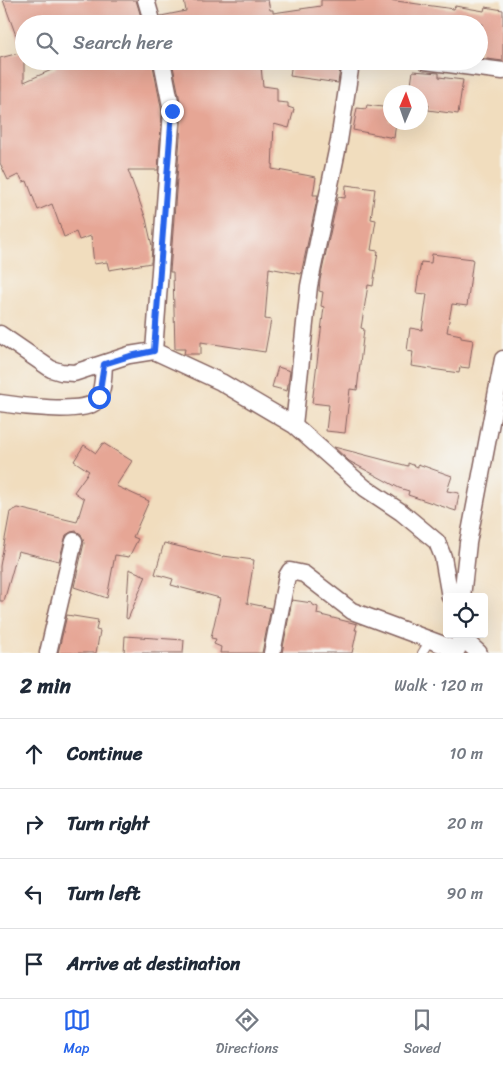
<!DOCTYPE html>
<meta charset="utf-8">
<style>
body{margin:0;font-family:Sriracha,sans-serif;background:#f2f2f3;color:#1f2937}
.controls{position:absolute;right:15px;bottom:15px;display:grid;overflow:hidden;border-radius:5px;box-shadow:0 5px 20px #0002}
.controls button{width:45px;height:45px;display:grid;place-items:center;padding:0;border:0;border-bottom:1px solid #e0e1e3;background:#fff;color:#1f2937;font:25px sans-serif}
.compass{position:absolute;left:383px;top:85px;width:45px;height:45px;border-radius:50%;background:#fff;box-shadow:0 5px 20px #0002;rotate:2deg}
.stop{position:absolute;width:15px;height:15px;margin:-11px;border:4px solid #2563eb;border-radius:50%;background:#fff}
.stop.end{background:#2563eb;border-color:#fff;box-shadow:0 1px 5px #0008}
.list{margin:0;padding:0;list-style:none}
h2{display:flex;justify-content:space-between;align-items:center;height:65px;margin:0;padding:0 20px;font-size:21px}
h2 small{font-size:16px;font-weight:400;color:#747a83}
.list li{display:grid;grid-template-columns:32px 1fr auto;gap:15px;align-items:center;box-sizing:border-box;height:70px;padding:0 20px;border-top:1px solid #e0e1e3}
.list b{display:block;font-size:19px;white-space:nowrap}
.list em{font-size:16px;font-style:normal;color:#747a83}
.icon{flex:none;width:28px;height:28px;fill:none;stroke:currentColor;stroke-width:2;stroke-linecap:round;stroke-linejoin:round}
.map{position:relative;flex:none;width:503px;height:653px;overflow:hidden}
.search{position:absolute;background:#fff;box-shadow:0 5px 20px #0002;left:15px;right:15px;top:15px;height:55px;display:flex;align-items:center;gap:12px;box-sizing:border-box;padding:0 18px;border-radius:28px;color:#747a83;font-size:19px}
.sheet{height:345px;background:#fff}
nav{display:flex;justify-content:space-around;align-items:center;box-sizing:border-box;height:70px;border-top:1px solid #e0e1e3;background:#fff;font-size:14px;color:#747a83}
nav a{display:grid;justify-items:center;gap:2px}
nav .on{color:#2563eb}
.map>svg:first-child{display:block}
</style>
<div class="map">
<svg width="503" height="653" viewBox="0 0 503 653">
<rect width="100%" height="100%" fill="#f6f6f2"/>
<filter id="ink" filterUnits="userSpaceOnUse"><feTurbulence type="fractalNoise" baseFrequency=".02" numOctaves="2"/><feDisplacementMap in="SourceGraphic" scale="10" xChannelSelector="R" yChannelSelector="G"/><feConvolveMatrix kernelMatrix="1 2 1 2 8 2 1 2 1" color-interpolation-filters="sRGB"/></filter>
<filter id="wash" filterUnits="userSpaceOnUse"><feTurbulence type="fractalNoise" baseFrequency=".0096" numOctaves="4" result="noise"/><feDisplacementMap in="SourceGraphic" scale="20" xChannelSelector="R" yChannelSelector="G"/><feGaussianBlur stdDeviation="1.12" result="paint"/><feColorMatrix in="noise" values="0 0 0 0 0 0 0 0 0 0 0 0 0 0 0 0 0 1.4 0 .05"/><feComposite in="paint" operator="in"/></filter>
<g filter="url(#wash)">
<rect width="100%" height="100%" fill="#f1ddbe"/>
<g id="blocks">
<path fill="#e6a695" d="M3,0h133l7,24h-119v58l32,-14 -1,-7h97l10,51 -4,58h-30l18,49 6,27 -1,17 -42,7 -2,-8 -13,2 -3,-28 -12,4 -3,-8 -12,5 -12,-33 -14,6 -11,-29 -4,1 -3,-6 -2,-1 -10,5 -8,-17v-105l23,-6h-1z
M184,0h84l2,10h3v3l48,-7v-6h68l65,9 1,-3 29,5 1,-4 18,3v51l-24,-3 3,-34h-319l-2,-8 25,-5z
M172,61h77l1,6h11l2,19 14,2v14l11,1v4l6,2 -5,19 -15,-4 -2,45 44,8 -3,18h5l-17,79 -32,-6 -4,51 6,1 -6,32 -64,-10v12h-17l1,-5h-10l-2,-77h-3l12,-161z
M292,61h49l-3,22 -48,-7z
M413,71l26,2v4l24,3 -5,34 -30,-4 1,-5 -9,-1v-12h-10z
M367,105l23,3v14h6l-2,16 -41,-8 4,-22 9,1z
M346,185l29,4 -4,30 5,1 -5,30 7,1 -5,35 -5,-1 -7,43 3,1 -7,61 -7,-1 -5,44 -19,-2 3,-26 -17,-2 12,-96 -3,-1 2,-14 -4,-1 1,-11 18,-83 7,1z
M432,254l41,5 -6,47 -15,-2 -5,28 14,3v3l12,2 -4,28 -9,-1 -1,6 -48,-7 2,-14 -6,-1 3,-23 12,2 5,-36 -11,-1 5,-31 10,1z
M278,367l12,4 -3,20 -15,-4z
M103,443l29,18 -16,25 33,15 -16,36 5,2 -9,18 -14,-2 -8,43 -33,-11 10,-44 -3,-9 -5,-3 -5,1 -5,3 -7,26 -41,-10 -14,50h-4v-35l10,-54 8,-4 59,14 7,-23 -10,-7 15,-21 -15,-10 10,-16 12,8z
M334,447l74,19v-3l10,4v-3l34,12 -5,15 12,2 -3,18 -48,-16 1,-4 -10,-3 -50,-27z
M164,543l59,14v-1l31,4 -7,43 24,5 -9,45h-42l1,-6 -7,-3 2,-5 -5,-1 9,-40 -49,-13 2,-6 -18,-5z
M129,569l17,7 -18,43 -2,-1z
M292,600l20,3 1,2 5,2 -1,7 40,10 -2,6h2l-5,23h-70z
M67,615l31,5 -2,10 4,1 -4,22h-38z
M125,636l59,4 -1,13h-59z"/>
</g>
</g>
<g filter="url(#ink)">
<use href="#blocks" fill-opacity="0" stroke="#84625e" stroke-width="1"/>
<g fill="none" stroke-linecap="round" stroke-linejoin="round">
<defs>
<path id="service" d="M422,653l8,-13"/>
<path id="minor" d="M146,0l7,24
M425,61l78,10
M0,334l51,35 10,3 13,1 55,-18 25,-4 67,31 73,43 71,63 36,24 36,30 6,15 7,40
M154,351l18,-240 -10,-50
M0,403c18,3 82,11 95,-1 9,-8 8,-27 9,-37
M294,425l15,-139 30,-145 12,-78 2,-2
M462,597l6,-54 35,-184
M458,634l21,19
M48,653l26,-112
M272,653l15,-77 3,-5 14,3 48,37 105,39"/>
</defs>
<use href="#service" stroke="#84625e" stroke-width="10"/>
<use href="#minor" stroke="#84625e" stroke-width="19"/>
<use href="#service" stroke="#fff" stroke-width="8"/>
<use href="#minor" stroke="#fff" stroke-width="16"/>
</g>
</g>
<g fill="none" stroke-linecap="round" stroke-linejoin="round" filter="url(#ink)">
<path stroke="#2563eb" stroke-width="6" d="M99,397l5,-33 26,-8 24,-5 18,-240"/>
</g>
</svg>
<div class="controls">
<button><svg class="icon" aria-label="locate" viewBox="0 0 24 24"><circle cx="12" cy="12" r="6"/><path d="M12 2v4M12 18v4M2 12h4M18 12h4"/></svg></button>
</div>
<svg class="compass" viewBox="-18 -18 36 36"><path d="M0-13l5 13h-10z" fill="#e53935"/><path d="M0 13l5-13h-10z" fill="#747a83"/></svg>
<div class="stop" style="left:99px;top:397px"></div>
<div class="stop end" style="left:172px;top:111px"></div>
<div class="search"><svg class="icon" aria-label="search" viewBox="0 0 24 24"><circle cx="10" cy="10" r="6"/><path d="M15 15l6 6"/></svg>Search here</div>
</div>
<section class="sheet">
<h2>2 min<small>Walk · 120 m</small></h2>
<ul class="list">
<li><svg class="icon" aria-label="ahead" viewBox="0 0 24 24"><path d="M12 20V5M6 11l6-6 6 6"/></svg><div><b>Continue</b></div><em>10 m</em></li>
<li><svg class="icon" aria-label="right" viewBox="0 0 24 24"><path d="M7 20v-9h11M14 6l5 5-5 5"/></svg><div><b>Turn right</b></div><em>20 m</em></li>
<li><svg class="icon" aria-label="left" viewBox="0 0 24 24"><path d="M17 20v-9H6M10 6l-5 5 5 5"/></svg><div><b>Turn left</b></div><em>90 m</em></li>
<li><svg class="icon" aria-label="arrive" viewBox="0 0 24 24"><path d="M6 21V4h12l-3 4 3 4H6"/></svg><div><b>Arrive at destination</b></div></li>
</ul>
</section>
<nav>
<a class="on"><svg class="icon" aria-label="map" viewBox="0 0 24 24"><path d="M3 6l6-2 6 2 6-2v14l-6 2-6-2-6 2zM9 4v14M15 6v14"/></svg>Map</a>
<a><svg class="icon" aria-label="directions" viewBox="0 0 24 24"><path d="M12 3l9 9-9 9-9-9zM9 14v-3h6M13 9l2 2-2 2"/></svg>Directions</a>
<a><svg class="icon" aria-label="saved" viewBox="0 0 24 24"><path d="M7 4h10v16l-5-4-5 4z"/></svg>Saved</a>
</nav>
